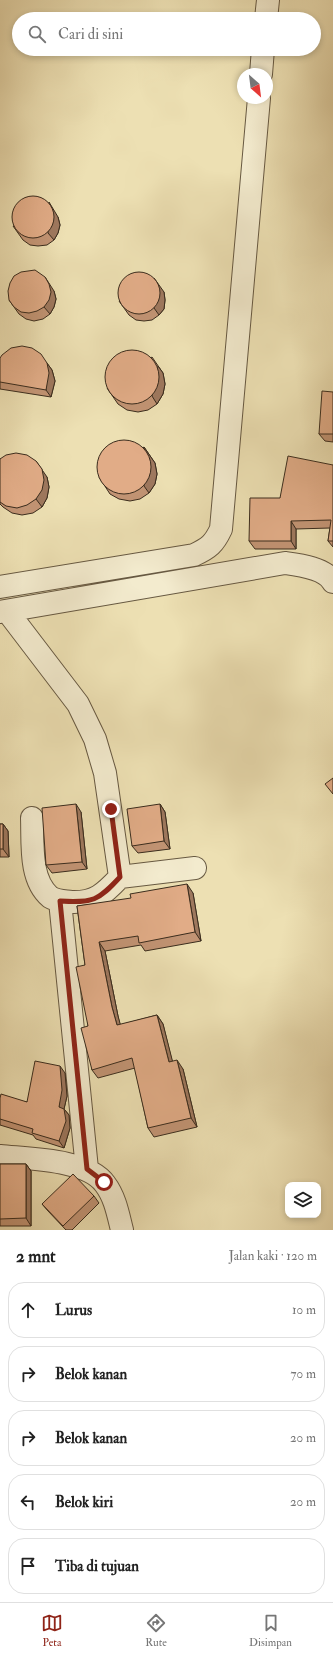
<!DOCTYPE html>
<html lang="id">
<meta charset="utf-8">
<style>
body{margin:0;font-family:"IM FELL Double Pica",serif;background:#f6f6f6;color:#222}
.controls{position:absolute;right:12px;bottom:12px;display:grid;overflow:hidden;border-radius:8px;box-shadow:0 2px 6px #0003}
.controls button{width:36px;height:36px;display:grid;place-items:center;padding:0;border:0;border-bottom:1px solid #e0e0e0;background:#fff;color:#222;font:20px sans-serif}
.compass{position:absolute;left:237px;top:68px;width:36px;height:36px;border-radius:50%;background:#fff;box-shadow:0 2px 6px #0003;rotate:152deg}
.stop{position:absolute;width:12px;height:12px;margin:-9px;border:3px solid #8f2418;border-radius:50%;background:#fff}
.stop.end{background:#8f2418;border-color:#fff;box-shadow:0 1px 4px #0008}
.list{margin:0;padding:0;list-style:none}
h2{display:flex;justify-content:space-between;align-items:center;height:52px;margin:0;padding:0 16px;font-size:17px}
h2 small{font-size:13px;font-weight:400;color:#767676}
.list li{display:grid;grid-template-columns:26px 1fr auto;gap:12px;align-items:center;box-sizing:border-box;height:56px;margin:0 8px 8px;padding:0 8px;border:1px solid #e0e0e0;border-radius:16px}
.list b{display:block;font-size:15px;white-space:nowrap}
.list em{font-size:13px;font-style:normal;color:#767676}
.icon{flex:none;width:22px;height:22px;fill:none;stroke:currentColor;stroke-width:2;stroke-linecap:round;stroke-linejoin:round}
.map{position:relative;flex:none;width:333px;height:1230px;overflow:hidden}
.search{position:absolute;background:#fff;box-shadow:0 2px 6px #0003;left:12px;right:12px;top:12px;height:44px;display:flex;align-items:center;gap:10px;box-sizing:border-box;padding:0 14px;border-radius:22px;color:#767676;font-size:15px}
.sheet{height:372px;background:#fff}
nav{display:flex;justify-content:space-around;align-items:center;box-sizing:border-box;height:56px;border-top:1px solid #e0e0e0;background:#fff;font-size:11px;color:#767676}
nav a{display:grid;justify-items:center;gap:2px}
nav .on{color:#8f2418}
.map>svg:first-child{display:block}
</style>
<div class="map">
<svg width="333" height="1230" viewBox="0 0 333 1230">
<rect width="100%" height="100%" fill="#ede0b3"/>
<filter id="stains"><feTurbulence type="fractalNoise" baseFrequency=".005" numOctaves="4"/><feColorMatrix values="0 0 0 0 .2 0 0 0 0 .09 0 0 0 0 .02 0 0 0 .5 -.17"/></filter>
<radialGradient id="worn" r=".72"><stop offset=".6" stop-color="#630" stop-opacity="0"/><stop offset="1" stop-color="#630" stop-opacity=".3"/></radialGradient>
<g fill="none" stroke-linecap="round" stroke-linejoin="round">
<defs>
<path id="minor" d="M266,19l2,-19
M261,74l2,-25
M0,587l194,-32c15,-7 20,-11 27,-26l38,-431
M7,611l71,93 17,35 10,34 15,104 75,-9
M0,612l285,-49c15,2 40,5 48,19
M32,818c1,25 -3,61 18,79 6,4 14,4 21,5 24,1 33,-8 49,-25
M60,901l27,268
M0,1156c28,3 88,3 105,28 10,13 13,30 17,46"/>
</defs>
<use href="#minor" stroke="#675942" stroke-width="24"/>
<use href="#minor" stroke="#f3ebce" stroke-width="22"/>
</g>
<path fill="#c29474" stroke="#3a2c1d" d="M58,217l2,8 -2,8 -4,7 -7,5 -9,1 -8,-1 -7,-5 -10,-14z
M54,291l2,8 -2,8 -4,7 -7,5 -9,2 -8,-2 -7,-5 -10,-14z
M164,292l1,8 -1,9 -5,6 -7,5 -8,1 -8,-1 -7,-5 -10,-14z
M152,357l11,16 2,11 -2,10 -6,10 -9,6 -10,2 -11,-2 -9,-6 -11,-16z
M0,358l46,4 6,8 3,11 -4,16 -51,-8z
M333,392v50l-8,-1 -6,-7z
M144,447l11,16 2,11 -2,10 -6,9 -9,6 -10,2 -11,-2 -9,-5 -11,-17z
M0,459l47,18 2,10 -2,11 -5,9 -9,6 -11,2 -10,-2 -9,-6 -3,-3z
M333,465v82l-5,-6 2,-13 -34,1v20h-41l-6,-8 31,-43z
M160,804l5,8 5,37 -32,4 -6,-7z
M81,812l6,57 -35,4 -6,-8z
M0,824h3l5,7 1,26h-9z
M193,893l8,48 -56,10 -4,-6 -36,6 13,65 2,9 37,-10 6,9 9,37 11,8 14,58 -43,10 -6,-9 -13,-60 -37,10 -6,-8 -4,-44 -3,-61 -8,-59z
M65,1073l2,23 -3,13 5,6 1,13 -6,20 -28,-9 -3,-4 -33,-10v-27l27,4z
M0,1164h26l5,7v55h-31z
M94,1196l5,7 -27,27h-6l-18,-19 -6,-7z"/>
<path fill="#9e785e" stroke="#3a2c1d" d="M49,202l9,15 2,8 -2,8 -4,7 -6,-7z
M45,277l9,14 2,8 -2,8 -4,7 -6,-7z
M154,278l10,14 1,8 -1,9 -5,6 -5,-7z
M47,363l5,7 3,11 -4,16 -5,-7z
M158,366l5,7 2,11 -2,10 -6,10 -5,-8z
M144,447l11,16 2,11 -2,10 -6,9 -5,-7z
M36,461l11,16 2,10 -2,11 -5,9 -6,-8z
M291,521l5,8v20l-5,-8z
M76,804l5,8 6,57 -5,-7z
M160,804l5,8 5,37 -6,-8z
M3,824l5,7 1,26 -6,-8z
M187,884l6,9 8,48 -6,-9z
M99,942l6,9 13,65 5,18 -6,-9 -5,-18z
M157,1015l6,9 12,47 -6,-9z
M177,1060l6,9 14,58 -6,-9z
M60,1066l5,7 2,23 -3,13 5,6 1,13 -6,20 -5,-7v-34z
M26,1164l5,7v55l-5,-8z"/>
<path fill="#e1ac87" stroke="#3a2c1d" d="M12 217a21 21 0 1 1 42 0a21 21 0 1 1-42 0Z
M35,270l10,7 4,7 2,8 -2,8 -5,7 -7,4 -8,2 -8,-1 -7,-5 -5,-7 -1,-9 2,-8 4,-7 7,-4z
M118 293a21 21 0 1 1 42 0a21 21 0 1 1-42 0Z
M22,346l10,2 9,6 6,9 2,10 -3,17 -46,-8v-24l2,-3 9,-7z
M105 377a27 27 0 1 1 54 0a27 27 0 1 1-54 0Z
M322,391l11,1v42h-14z
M97 467a27 27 0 1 1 54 0a27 27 0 1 1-54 0Z
M16,453l11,2 9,6 6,8 2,11 -2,10 -6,9 -9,6 -10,3 -11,-2 -6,-4v-43l6,-4z
M288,456l45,9v76h-5l3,-21 -40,1v20h-42l1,-43h30z
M333,778v16l-8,-10z
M76,804l6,58 -36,3 -4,-57z
M160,804l4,37 -32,5 -5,-37z
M0,824h3v25h-3z
M187,884l8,48 -56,11 -1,-7 -39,6 13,65 5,18 40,-10 12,47 8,-2 14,58 -43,10 -16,-70 -40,12 -11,-42 7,-2 -12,-59 9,-2 -8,-59 54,-8 -1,-4z
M35,1061l25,5 2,24 -3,17 5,2 2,12 -7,20 -27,-8 1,-4 -33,-10v-21l1,-4 26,8z
M0,1164h26v54l-26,1z
M73,1174l21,22 -31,30 -21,-22z"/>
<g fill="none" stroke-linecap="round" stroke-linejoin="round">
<path stroke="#8f2418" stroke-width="5" d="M104,1182l-17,-13 -27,-268c33,2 38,0 60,-24l-9,-68"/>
</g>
<rect width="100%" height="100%" filter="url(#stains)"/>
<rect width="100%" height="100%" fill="url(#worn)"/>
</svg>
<div class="controls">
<button><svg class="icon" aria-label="layers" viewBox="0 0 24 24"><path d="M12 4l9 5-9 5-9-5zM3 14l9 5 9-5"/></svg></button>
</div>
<svg class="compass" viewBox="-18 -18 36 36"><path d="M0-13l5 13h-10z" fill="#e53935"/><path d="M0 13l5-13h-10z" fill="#767676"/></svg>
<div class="stop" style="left:104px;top:1182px"></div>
<div class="stop end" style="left:111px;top:809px"></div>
<div class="search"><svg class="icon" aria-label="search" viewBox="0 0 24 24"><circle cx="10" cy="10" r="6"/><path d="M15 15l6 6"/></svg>Cari di sini</div>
</div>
<section class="sheet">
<h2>2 mnt<small>Jalan kaki · 120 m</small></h2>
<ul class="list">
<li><svg class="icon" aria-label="ahead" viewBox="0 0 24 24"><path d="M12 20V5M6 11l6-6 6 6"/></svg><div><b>Lurus</b></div><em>10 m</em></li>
<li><svg class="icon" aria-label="right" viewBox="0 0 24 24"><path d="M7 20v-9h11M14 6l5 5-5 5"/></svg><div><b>Belok kanan</b></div><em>70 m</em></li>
<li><svg class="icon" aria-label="right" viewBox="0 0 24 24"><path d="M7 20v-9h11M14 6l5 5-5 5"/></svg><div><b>Belok kanan</b></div><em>20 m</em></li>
<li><svg class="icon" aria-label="left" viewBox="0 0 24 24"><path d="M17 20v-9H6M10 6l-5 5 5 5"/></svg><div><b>Belok kiri</b></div><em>20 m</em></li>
<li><svg class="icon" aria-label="arrive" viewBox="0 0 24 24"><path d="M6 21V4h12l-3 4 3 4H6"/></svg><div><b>Tiba di tujuan</b></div></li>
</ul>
</section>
<nav>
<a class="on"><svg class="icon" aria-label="map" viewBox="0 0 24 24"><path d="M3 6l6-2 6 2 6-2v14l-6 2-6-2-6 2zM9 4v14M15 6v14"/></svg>Peta</a>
<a><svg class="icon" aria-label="directions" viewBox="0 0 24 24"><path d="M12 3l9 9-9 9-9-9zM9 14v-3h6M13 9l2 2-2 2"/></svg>Rute</a>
<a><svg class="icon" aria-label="saved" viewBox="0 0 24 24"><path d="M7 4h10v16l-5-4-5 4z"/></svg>Disimpan</a>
</nav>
